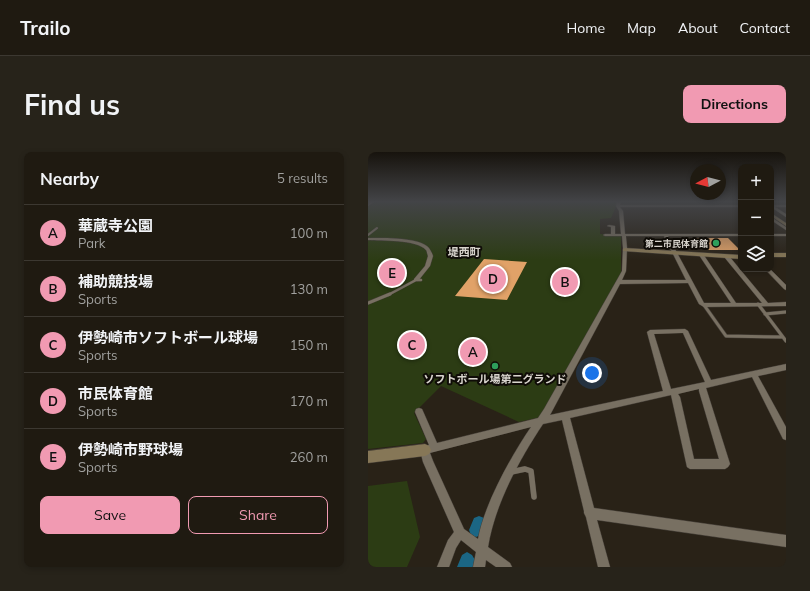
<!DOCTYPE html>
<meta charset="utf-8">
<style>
body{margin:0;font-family:Mulish,"Noto Sans JP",sans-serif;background:#27231a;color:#f1f3f6}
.controls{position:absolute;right:12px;top:12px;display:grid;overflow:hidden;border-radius:8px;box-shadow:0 2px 6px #0003}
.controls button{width:36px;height:36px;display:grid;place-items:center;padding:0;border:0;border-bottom:1px solid #3c3831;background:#1f1a11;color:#f1f3f6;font:20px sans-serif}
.compass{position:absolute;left:322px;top:12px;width:36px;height:36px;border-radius:50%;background:#1f1a11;box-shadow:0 2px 6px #0003;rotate:263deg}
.you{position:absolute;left:224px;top:221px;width:14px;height:14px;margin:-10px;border:3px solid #fff;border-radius:50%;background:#1a73e8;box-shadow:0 0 0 6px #1a73e833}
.badge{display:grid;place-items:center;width:26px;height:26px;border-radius:50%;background:#f19ab2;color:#111;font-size:13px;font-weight:700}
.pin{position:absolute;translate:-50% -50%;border:2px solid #fff;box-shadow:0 1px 4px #0006}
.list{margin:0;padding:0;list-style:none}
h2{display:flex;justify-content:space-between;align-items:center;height:52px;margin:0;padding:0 16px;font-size:17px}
h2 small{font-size:13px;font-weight:400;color:#a1a19f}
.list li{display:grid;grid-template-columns:26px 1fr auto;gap:12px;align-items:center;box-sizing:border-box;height:56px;padding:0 16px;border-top:1px solid #3c3831}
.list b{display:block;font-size:15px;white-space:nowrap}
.list p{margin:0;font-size:13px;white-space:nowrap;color:#a1a19f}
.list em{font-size:13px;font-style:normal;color:#a1a19f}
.actions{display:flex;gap:8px;padding:12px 16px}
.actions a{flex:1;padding:9px 0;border:1px solid #f19ab2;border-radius:8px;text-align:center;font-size:14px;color:#f19ab2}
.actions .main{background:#f19ab2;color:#111}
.icon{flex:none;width:22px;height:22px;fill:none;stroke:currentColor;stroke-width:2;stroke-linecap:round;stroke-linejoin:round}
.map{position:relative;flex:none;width:418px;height:415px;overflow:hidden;border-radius:8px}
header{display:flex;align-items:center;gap:24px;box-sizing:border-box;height:56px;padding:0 20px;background:#1f1a11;border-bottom:1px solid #3c3831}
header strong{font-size:19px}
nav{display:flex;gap:22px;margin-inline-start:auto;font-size:14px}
.intro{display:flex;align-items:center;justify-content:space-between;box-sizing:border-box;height:96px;padding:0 24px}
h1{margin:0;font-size:28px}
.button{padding:10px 18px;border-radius:8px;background:#f19ab2;color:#111;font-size:14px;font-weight:700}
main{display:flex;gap:24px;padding:0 24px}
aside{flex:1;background:#1f1a11;border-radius:8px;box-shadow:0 2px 6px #0003}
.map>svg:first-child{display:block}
</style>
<header>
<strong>Trailo</strong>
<nav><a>Home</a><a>Map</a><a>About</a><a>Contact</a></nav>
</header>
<div class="intro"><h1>Find us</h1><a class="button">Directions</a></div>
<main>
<aside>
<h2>Nearby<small>5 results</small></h2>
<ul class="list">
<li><span class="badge">A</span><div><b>華蔵寺公園</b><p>Park</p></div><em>100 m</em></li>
<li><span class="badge">B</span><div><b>補助競技場</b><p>Sports</p></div><em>130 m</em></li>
<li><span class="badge">C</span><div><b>伊勢崎市ソフトボール球場</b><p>Sports</p></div><em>150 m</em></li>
<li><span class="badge">D</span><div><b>市民体育館</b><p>Sports</p></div><em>170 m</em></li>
<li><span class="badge">E</span><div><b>伊勢崎市野球場</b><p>Sports</p></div><em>260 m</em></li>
</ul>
<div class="actions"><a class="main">Save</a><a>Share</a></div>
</aside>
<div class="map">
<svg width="418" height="415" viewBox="0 0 418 415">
<rect width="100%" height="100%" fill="#292217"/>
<path fill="#2c3c14" d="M7,50h243l-7,16 -11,1v15l21,1v38l-80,144 -22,5 -78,-36 -27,27 12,26 -3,4 -55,6v-242z
M39,329l13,56 -13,30h-39v-81z"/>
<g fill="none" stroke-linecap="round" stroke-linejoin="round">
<path fill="#1b6684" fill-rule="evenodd" d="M111,364l5,2 2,5 -5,12 -5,2 -5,-2 -2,-5 5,-12z
M99,400l5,3 3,5 -2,7h-16l5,-12z"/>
</g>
<path fill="#e1a268" d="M326,86h34l12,12h-36z
M116,107l43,3 -20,38 -52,-4z"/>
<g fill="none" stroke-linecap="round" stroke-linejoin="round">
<defs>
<path id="lane-far3" d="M0,83l9,-7"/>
<path id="lane-far2" d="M20,143l28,-15h5"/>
<path id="lane-far1" d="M0,151l22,-9
M390,152l28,37
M336,153l22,31 56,1
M397,162l21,-2"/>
<path id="lane" d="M143,320l14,-3 6,2 3,26"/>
<path id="street" d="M249,50h4l-1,3h121v2h-121l3,4 2,23h116v2h-73l36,67h27l-32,-48 2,-1h2l33,49h26l-37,-45v-2h4l39,47 18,-1v4l-82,1 -5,-3 -11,-21 -68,1 -70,131 113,-24 -16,-59 3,-2 35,-1 3,2 23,49 75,-16v6l-28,6 28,51v13l-3,-1 -31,-62 -46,11 24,76 -2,3 -3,2h-35l-3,-2 -16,-72 -101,23 24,90 192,27v12l-189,-27 13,47h-12l-12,-50 -2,-4v-2l-22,-91 -19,4c-24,36 -48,80 -55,123l22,16 2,4h-16l-10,-7 -1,7h-12l3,-15 -15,-12 -5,8 -7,19h-12l11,-27 6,-8 -31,-70 -3,-12 2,-3 7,-2 -14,-33 1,-3 3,-1 3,1 15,34 101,-25 6,-9 78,-138 1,-23 -1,-12h-17l-2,-1 2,-1h6v-7l-4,-1 2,-1 6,1v8h6l-2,-23 -3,-5zM258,84h38l22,44h-64l4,-9 1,-23zM315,181l22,49 -34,7 -17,-55zM331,237v2l20,68h-25l-14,-62 -2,-3zM163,275c-20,29 -47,78 -53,112l-14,-10 -31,-68 -3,-8z
M403,53h15v2h-11l11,7v3l-15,-10z
M403,65l15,10v3l-15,-10z
M403,82h15v2h-15z
M0,86c15,0 49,-1 60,9 2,2 4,6 5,9l-3,10 -12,15h-4v-2l11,-13 3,-10c-1,-2 -1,-5 -2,-6 -10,-11 -45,-9 -58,-10z
M397,117h5l16,16v5l-2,-1z"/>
<path id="secondary" d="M1,50h5l-6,4z
M403,61l15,10v3l-15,-10z
M257,96l116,7v4l-118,-8v-2z
M403,101h15v4h-15z
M57,292l4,2 2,4 -2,4 -4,2 -57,7v-12z"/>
</defs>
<use href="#lane-far3" stroke="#453f38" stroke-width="2.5"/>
<use href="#lane-far2" stroke="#453f38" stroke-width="3"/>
<use href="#lane-far1" stroke="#453f38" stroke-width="4"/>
<use href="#lane" stroke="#453f38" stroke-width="6"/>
<use href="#street" stroke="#453f38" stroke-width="1"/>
<use href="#secondary" stroke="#453f38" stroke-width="1"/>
<use href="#lane-far3" stroke="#787062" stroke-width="2"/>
<use href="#lane-far2" stroke="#787062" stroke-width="2.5"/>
<use href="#lane-far1" stroke="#787062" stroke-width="3"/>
<use href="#lane" stroke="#787062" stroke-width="5.5"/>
<use href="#street" fill="#787062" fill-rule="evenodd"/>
<use href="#secondary" fill="#867757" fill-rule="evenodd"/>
</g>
<linearGradient id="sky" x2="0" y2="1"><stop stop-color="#17130d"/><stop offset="0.46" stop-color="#434447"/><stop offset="1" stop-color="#434447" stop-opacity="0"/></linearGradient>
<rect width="418" height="108" fill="url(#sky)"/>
<g fill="#2e9e5b" stroke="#0f0c07" stroke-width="1.5">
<circle cx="348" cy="91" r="4"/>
<circle cx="127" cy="214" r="4"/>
</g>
<g text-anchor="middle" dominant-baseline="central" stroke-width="4" stroke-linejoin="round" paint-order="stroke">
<g font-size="9" font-weight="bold" fill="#d8d4cd" stroke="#0f0c07" text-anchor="end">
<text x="340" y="91">第二市民体育館</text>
</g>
<g font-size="11" font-weight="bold" fill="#d8d4cd" stroke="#0f0c07">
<text x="96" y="100">堤西町</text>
</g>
<g font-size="11" font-weight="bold" fill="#d8d4cd" stroke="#0f0c07">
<text x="127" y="227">ソフトボール場第二グランド</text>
</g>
</g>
</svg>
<div class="controls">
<button>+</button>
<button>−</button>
<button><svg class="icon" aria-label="layers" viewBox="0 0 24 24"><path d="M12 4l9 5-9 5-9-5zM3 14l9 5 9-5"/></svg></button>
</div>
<svg class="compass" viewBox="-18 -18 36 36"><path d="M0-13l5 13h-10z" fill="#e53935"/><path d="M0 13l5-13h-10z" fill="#a1a19f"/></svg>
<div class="you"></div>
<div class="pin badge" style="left:105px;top:200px">A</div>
<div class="pin badge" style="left:197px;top:130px">B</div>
<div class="pin badge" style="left:44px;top:193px">C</div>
<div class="pin badge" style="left:125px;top:127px">D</div>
<div class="pin badge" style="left:24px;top:121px">E</div>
</div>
</main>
